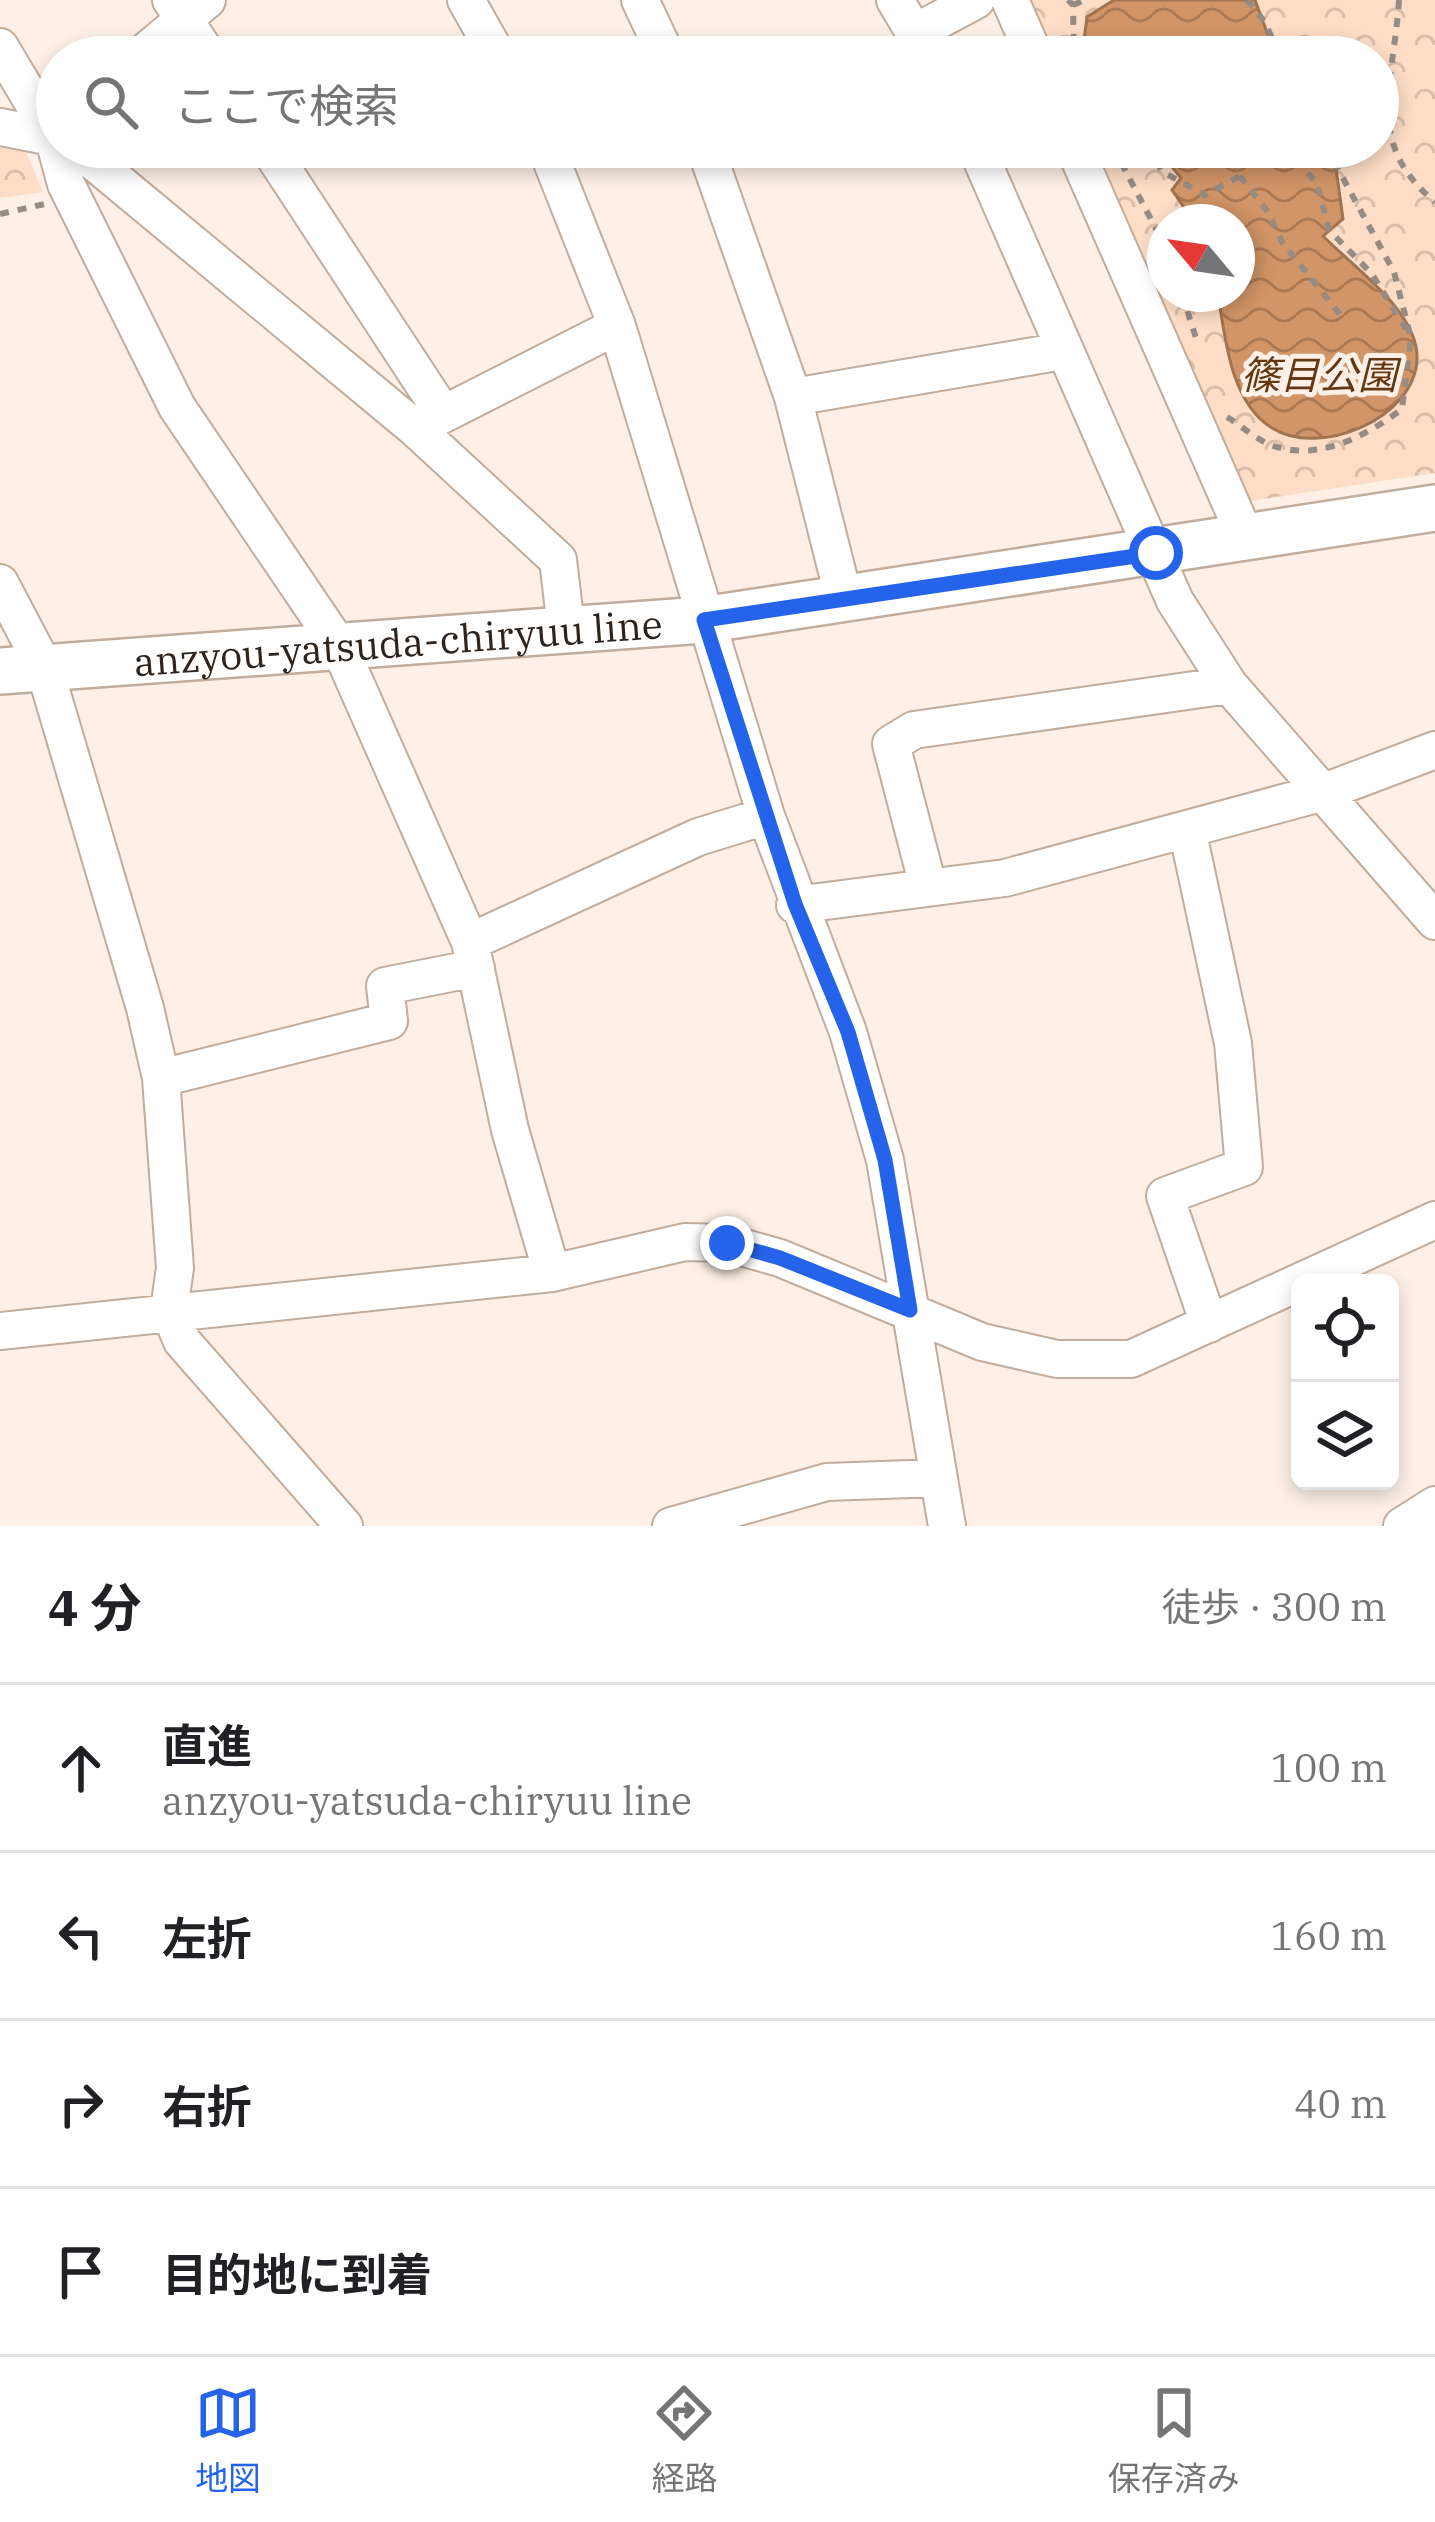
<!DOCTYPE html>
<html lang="ja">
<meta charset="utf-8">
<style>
body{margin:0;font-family:"IBM Plex Serif","Noto Sans JP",serif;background:#f6f6f6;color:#202124}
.controls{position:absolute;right:36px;bottom:36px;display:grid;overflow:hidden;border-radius:18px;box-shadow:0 6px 18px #0003}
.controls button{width:108px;height:108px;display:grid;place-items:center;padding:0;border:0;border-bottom:3px solid #e0e0e0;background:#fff;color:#202124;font:60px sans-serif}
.compass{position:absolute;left:1147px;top:204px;width:108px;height:108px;border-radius:50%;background:#fff;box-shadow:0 6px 18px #0003;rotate:299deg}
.stop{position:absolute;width:36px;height:36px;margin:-27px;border:9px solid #2563eb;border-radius:50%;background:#fff}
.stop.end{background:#2563eb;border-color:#fff;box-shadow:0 3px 12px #0008}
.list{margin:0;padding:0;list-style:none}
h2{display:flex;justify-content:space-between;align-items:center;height:156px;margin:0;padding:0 48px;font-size:51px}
h2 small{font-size:39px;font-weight:400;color:#757577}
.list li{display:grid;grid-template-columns:78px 1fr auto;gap:36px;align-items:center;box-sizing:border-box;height:168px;padding:0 48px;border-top:3px solid #e0e0e0}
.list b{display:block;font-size:45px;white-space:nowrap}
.list p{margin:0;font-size:39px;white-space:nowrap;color:#757577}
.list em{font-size:39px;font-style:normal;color:#757577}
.icon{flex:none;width:66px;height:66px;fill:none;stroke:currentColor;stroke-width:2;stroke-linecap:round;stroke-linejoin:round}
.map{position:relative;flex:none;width:1435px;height:1526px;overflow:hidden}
.search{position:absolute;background:#fff;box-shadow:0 6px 18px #0003;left:36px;right:36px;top:36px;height:132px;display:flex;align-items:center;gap:30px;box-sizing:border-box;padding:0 42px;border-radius:66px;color:#757577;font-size:45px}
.sheet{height:828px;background:#fff}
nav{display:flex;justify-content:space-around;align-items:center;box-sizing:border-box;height:168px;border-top:3px solid #e0e0e0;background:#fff;font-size:33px;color:#757577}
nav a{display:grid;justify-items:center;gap:6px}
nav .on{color:#2563eb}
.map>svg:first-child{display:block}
</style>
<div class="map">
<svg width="1435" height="1526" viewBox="0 0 1435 1526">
<defs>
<pattern id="forest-crowns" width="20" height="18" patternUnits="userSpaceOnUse" patternTransform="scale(3)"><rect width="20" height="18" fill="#fdddc6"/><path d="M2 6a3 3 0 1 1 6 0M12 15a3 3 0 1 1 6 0" fill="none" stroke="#d9beaa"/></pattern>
<pattern id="water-waves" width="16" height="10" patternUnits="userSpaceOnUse" patternTransform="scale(3)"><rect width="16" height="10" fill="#d29567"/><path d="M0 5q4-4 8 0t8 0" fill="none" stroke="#ab7954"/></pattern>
</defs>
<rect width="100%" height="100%" fill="#fef0e6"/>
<path fill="url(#forest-crowns)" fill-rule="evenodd" d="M1020,0h415v473l-184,28 -13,-6 -155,-348h295v-90h-335zM1165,222h72v72h-72z
M0,148l26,4 17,40 -43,6z"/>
<path fill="url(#water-waves)" stroke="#a07351" stroke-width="3" d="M1114,0h141l21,57h-180l-12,-17 3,-23z
M1156,147h177l10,72 -20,17c29,30 96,76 94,123 -2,60 -98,99 -145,69 -42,-26 -47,-91 -54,-134h19v-72h-43l-22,-32 9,-12z"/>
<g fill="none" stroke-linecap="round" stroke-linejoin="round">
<defs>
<path id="minor" d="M171,0l38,57
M466,0l32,57
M640,0l27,57
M895,0l34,57
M1010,0l25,57
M916,32l60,-32
M0,47l53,89 13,48 111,223 162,239 131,296 40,188 42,143
M139,57l68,-57
M0,127l57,11
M76,147l340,282 142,131 8,67
M268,147l174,265
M546,147l71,179 149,490 82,216 37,128 62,366
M705,147l88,250 51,202
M976,147l199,454 54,84 206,236
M1074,147l172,391
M793,397l270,-46
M424,424l193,-98
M0,583l44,84 101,341 16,70 14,190 -6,42 13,31 162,185
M1187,829l46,214 11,124 -79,29 44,128
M928,886l-37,-142 23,-14 315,-45
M795,905l210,-27 319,-86 111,-42
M470,942l228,-105 68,-21
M161,1078l228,-57 -4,-35 91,-18
M0,1331l552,-58 133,-31 42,1 53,15 202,84 75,17h74l304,-139
M671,1526l156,-44 111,-4
M1402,1526l33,-21"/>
<g id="major">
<path id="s1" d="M0,671l703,-51 732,-112"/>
</g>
</defs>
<use href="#minor" stroke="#c2ac9c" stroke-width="40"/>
<use href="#major" stroke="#c2ac9c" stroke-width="50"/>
<path stroke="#978c84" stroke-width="6" stroke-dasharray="9 9" stroke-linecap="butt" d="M1068,0l5,5 1,52
M1247,0l17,21 17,36
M1399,0c-5,84 -36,142 36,202
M1073,5l12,-5
M1113,147l52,99
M1146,147l17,25 42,23 35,-19 -10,-29
M1283,147l34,36 12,47 43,44 34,55
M1240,176l28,36 14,30 61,76
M0,214l45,-10
M1182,294l14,44
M1227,417c15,9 33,26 50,30 46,13 90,-12 125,-38l9,-71 -17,-66 -68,-125"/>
<use href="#minor" stroke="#fff" stroke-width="36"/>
<use href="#major" stroke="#fff" stroke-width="45"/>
</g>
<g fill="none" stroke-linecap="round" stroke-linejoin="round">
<path stroke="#2563eb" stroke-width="15" d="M727,1243l53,15 130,52 -25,-150 -37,-128 -53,-128 -91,-284 452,-67"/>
</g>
<g text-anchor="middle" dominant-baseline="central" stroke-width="10" stroke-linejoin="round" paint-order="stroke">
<g font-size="39" font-style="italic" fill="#623815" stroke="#fef0e6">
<text x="1319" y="374">篠目公園</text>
</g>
<g font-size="39" fill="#2d241e" stroke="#fef0e6">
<text stroke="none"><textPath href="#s1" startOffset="399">anzyou-yatsuda-chiryuu line</textPath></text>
</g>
</g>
</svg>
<div class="controls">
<button><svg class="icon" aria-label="locate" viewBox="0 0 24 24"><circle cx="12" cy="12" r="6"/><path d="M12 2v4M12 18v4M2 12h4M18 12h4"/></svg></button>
<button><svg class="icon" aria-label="layers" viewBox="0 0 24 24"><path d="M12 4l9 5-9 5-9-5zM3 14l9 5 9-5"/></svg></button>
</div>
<svg class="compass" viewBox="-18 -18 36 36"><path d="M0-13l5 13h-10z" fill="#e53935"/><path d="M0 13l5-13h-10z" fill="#757577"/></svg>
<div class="stop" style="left:1156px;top:553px"></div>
<div class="stop end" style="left:727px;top:1243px"></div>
<div class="search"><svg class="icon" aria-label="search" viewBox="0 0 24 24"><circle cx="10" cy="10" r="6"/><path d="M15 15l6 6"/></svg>ここで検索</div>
</div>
<section class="sheet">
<h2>4 分<small>徒歩 · 300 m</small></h2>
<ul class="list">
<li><svg class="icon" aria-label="ahead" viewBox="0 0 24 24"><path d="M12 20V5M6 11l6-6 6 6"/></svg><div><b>直進</b><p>anzyou-yatsuda-chiryuu line</p></div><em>100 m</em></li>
<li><svg class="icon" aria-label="left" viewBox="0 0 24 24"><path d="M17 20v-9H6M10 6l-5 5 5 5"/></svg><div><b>左折</b></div><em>160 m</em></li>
<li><svg class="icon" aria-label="right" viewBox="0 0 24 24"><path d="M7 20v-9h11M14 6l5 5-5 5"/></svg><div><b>右折</b></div><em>40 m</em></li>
<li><svg class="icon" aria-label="arrive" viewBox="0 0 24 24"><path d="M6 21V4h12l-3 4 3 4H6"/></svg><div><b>目的地に到着</b></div></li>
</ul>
</section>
<nav>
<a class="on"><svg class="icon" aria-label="map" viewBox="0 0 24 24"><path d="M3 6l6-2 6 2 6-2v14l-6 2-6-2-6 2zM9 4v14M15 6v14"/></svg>地図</a>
<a><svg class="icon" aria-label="directions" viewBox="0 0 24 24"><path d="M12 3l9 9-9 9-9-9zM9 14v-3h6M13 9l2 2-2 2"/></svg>経路</a>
<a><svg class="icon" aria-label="saved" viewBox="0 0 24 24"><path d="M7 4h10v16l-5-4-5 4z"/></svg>保存済み</a>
</nav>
